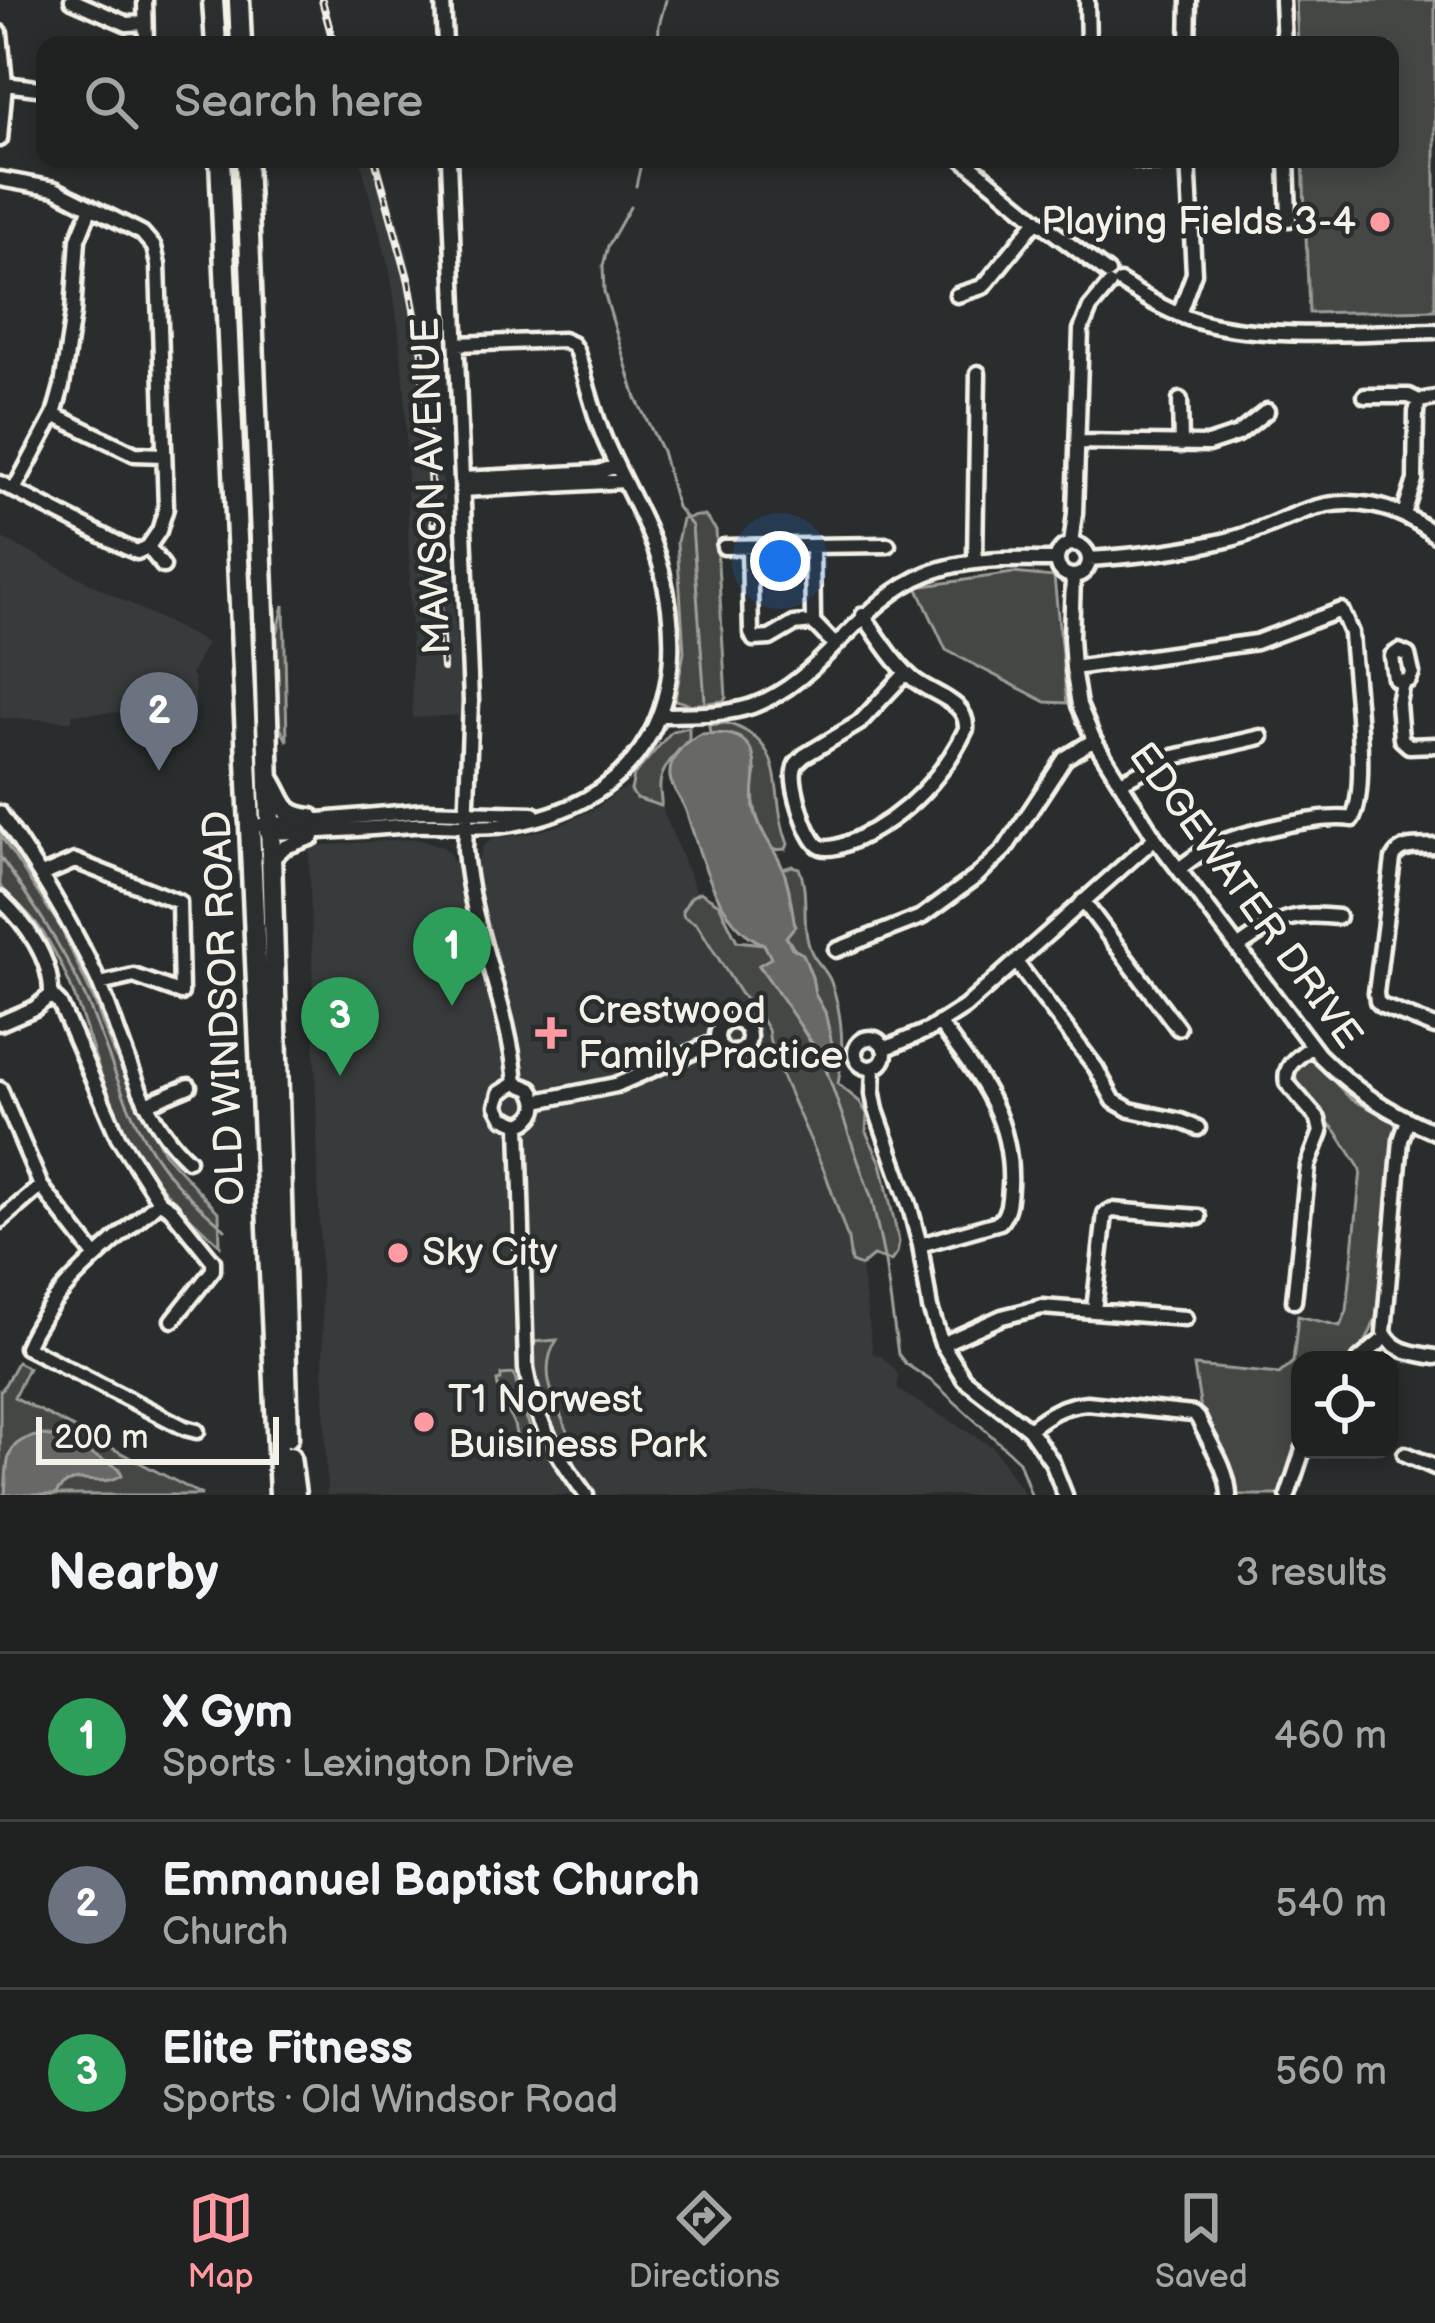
<!DOCTYPE html>
<meta charset="utf-8">
<style>
body{margin:0;font-family:"Balsamiq Sans",sans-serif;background:#282a2a;color:#f1f3f6}
.controls{position:absolute;right:36px;bottom:36px;display:grid;overflow:hidden;border-radius:24px;box-shadow:0 6px 18px #0003}
.controls button{width:108px;height:108px;display:grid;place-items:center;padding:0;border:0;border-bottom:3px solid #3d3f40;background:#202222;color:#f1f3f6;font:60px sans-serif}
.scale{position:absolute;left:36px;bottom:30px;width:243px;box-sizing:border-box;padding-left:12px;border:6px solid #f4f1e8;border-top:0;font-size:33px;line-height:42px;white-space:nowrap;color:#f4f1e8;-webkit-text-stroke:9px #2a2d2e;paint-order:stroke}
.you{position:absolute;left:780px;top:561px;width:42px;height:42px;margin:-30px;border:9px solid #fff;border-radius:50%;background:#1a73e8;box-shadow:0 0 0 18px #1a73e833}
.badge{display:grid;place-items:center;width:78px;height:78px;border-radius:50%;background:#ff9aa2;color:#fff;font-size:39px;font-weight:700}
.pin{position:absolute;translate:-50% -99px;filter:drop-shadow(0 3px 6px #0008)}
.pin::after{content:'';position:absolute;top:63px;width:42px;height:36px;background:inherit;clip-path:polygon(0 0,100% 0,50% 100%)}
.list{margin:0;padding:0;list-style:none}
h2{display:flex;justify-content:space-between;align-items:center;height:156px;margin:0;padding:0 48px;font-size:51px}
h2 small{font-size:39px;font-weight:400;color:#a2a4a5}
.list li{display:grid;grid-template-columns:78px 1fr auto;gap:36px;align-items:center;box-sizing:border-box;height:168px;padding:0 48px;border-top:3px solid #3d3f40}
.list b{display:block;font-size:45px;white-space:nowrap}
.list p{margin:0;font-size:39px;white-space:nowrap;color:#a2a4a5}
.list em{font-size:39px;font-style:normal;color:#a2a4a5}
.icon{flex:none;width:66px;height:66px;fill:none;stroke:currentColor;stroke-width:2;stroke-linecap:round;stroke-linejoin:round}
.map{position:relative;flex:none;width:1435px;height:1495px;overflow:hidden}
.search{position:absolute;background:#202222;box-shadow:0 6px 18px #0003;left:36px;right:36px;top:36px;height:132px;display:flex;align-items:center;gap:30px;box-sizing:border-box;padding:0 42px;border-radius:24px;color:#a2a4a5;font-size:45px}
.sheet{height:660px;background:#202222}
nav{display:flex;justify-content:space-around;align-items:center;box-sizing:border-box;height:168px;border-top:3px solid #3d3f40;background:#202222;font-size:33px;color:#a2a4a5}
nav a{display:grid;justify-items:center;gap:6px}
nav .on{color:#ff9aa2}
.map>svg:first-child{display:block}
</style>
<div class="map">
<svg width="1435" height="1495" viewBox="0 0 1435 1495">
<rect width="100%" height="100%" fill="#2a2d2e"/>
<filter id="ink" filterUnits="userSpaceOnUse"><feTurbulence type="fractalNoise" baseFrequency=".00833" numOctaves="2"/><feDisplacementMap in="SourceGraphic" scale="24" xChannelSelector="R" yChannelSelector="G"/><feConvolveMatrix kernelMatrix="1 2 1 2 8 2 1 2 1" color-interpolation-filters="sRGB"/></filter>
<g filter="url(#ink)">
<path fill="#373a3a" d="M360,159h20l26,87 18,84 13,142 5,1 21,242 -50,3 -8,-323 -6,-64 -9,-60z
M0,537l207,106 -16,31 3,5 2,31 -124,4v7l-72,-3z
M650,779l53,129 50,103 43,77 65,178 12,88 9,3 12,11 4,7v15l95,57 32,48h-698l-18,-649 107,-7 27,8 7,7 3,9 25,-3 5,-14 11,-8 35,-4 32,-9 37,-18 20,-15z"/>
<path fill="#444645" stroke="#9c9c96" stroke-width="3" d="M1296,0h139v310l-126,3 -6,-154h87v-114h-92z
M227,159h13l23,658h-3l-5,-14z
M697,516h8l11,14 10,168 -3,3 -31,4 -17,-5 9,-48 -7,-110 5,-23z
M1013,573l41,4 13,126 -21,-1 -100,-52 -29,-63z
M284,605l3,136 -7,-14 -8,-86 5,-6z
M726,723c66,19 42,72 62,121l-2,5 -14,1c-14,-26 -24,-49 -16,-79l-27,-37h-19l-1,-9z
M689,727v12c-10,10 -29,31 -29,46 -1,7 2,14 1,21l-25,-8 -5,-7 3,-16 38,-44z
M0,835l61,93 33,72 19,52 51,101 55,60 1,32c-36,-32 -68,-63 -91,-105 -38,-67 -44,-149 -90,-213 -11,-15 -26,-28 -39,-41z
M792,866l7,2c11,27 1,57 12,83 4,11 16,19 20,31 12,33 13,69 7,102l22,18 7,12 -1,18 15,31 18,79 -2,11 -6,8 -18,-5 -12,10 -10,-4 -3,-23 -22,-64 -54,-121 -4,-24 -7,-12 -21,-25 -43,-69 -13,-7 -2,-6 9,-14 9,-5 19,12 18,37 27,3 8,14 -13,8 24,31 44,73 -2,-58 -11,-18 -2,-17 -26,-41 3,-46 -6,-21z
M1309,1056l42,43 43,22 2,6 -17,180c-5,20 -12,36 -26,53h-53v83l-20,52h-46l-33,-85 -7,-44 85,8 14,-12 5,-46 42,10 7,-15 14,-141 -25,-39 -45,-48 -3,-9 14,-17z
M557,1340c-22,33 2,69 15,101l-10,7c-18,-31 -32,-70 -28,-106z
M17,1362l11,6 -14,29 188,98h-202v-105h2z
M514,1374l9,35 14,36 -15,3c-9,-11 -4,-17 -10,-28 -6,-15 -13,-22 -15,-39l4,-1v-5z"/>
<path fill="#676866" stroke="#9f9f9a" stroke-width="3" d="M701,734c15,-1 34,-3 45,9 17,18 4,44 8,65 4,20 16,35 25,52 10,20 12,44 16,66l-9,11 6,11 11,6 9,23 3,17 10,18 7,32 -5,29 -4,-14 -64,-94 12,-7 -7,-14c-47,-17 -64,-92 -78,-133 -4,-12 -15,-23 -16,-34 -2,-19 15,-36 31,-43z
M44,1435l14,3 61,30 3,7c-24,16 -49,-9 -67,20h-50c3,-34 -2,-57 39,-60z"/>
<g fill="none" stroke-linecap="round" stroke-linejoin="round">
<path stroke="#9f9f9a" stroke-width="3" d="M658,45l1,-20 7,-25
M636,186l6,-27
M630,207l-22,39 -5,20 1,26 32,106 26,53 15,56 15,19 13,175
M0,857c31,43 60,86 83,135 26,56 40,120 77,171 18,25 42,46 65,66
M827,1072l45,128 13,62 13,92 8,10 27,18 86,79 12,34"/>
<defs>
<path id="minor" d="M72,0l55,24 18,-1
M145,0l1,45
M443,0l2,45
M1087,0l1,45
M1282,0l2,45
M0,33l5,51 -5,55
M1188,45l1,-45
M5,84l40,5
M449,159l22,542 -6,149c6,80 44,154 51,233
M963,159l74,61 71,53
M1133,159l14,3 41,1
M1287,159l2,60
M0,179l55,10 87,44 12,14 4,18 8,243 -7,23 -11,16
M1120,282c27,17 53,33 84,41 67,17 161,9 231,8
M957,295l25,-8 5,-5 50,-62
M1179,314l15,-41 -6,-114
M1365,396h44l10,5
M1180,400l1,45
M54,415l81,39 28,1
M1077,442l131,2 30,-10 29,-23
M462,479l137,-7 17,-6
M0,483l125,64 12,5 11,-5
M14,490l40,-75 8,-29 11,-73 5,-74 13,-32
M462,490l162,-9
M1404,514l11,-34 1,-68 3,-11 16,-3
M1071,544l4,-31 6,-183 9,-22 19,-23
M1057 560a16 16 0 1 1 32 0a16 16 0 1 1-32 0Z
M812,546l1,76 21,22
M148,547l15,19
M724,547l164,-2
M749,547l2,86 3,6 16,-1 24,-14 19,-2
M1089,559c47,-3 92,-8 138,-19 26,-6 52,-20 78,-29 45,-17 93,-6 130,24
M975,561l3,-188
M1073,576l-2,62 2,30 6,37 15,35 61,98 164,217c35,35 71,58 116,77
M863,615c15,21 30,46 49,63 19,17 56,22 54,51 -23,48 -60,87 -109,110 -10,4 -24,12 -36,8 -13,-4 -30,-62 -27,-76 1,-8 4,-9 10,-15l55,-33 47,-50
M1073,668l183,-26 85,-32 10,23c2,42 19,154 1,186 -32,-5 -111,14 -141,28 -11,6 -22,14 -32,22
M1402,682l-7,-3 -3,-23 7,-5 9,4 4,18 -3,7 -7,2 -4,21 3,36 8,7 26,-1
M660,715c30,-1 63,1 92,-9 72,-26 105,-105 177,-133 42,-16 84,-13 128,-13
M1121,782l44,-23 96,-22
M0,813c36,54 71,108 98,167 27,62 39,134 90,180
M251,826l172,-15 110,3
M266,833c49,-1 97,-4 146,-8 33,-2 67,5 100,-1 135,-24 181,-126 150,-253 -12,-45 -36,-83 -55,-126 -14,-31 -20,-64 -31,-95l-4,-6 -9,-4 -106,4
M1435,846c-15,1 -35,-3 -42,13l-17,134 1,8 5,5 53,21
M271,860l14,-13 28,-10
M42,875l33,-14 104,41 2,91 -47,-17 -34,8
M0,899c26,24 52,60 51,96
M1083,901l95,127
M1239,947c39,-27 50,-36 99,-30
M836,950l85,-33 55,-40 29,-28 60,-91 29,-18
M1016,962l80,106 18,33 16,9 51,11 17,7
M51,995l9,9 58,133 41,64 12,8 42,52v9l-40,50
M717 1037a16 16 0 1 1 32 0a16 16 0 1 1-32 0Z
M0,1023l35,-15 16,-13
M855 1053a15 15 0 1 1 30 0a15 15 0 1 1-30 0Z
M884,1049l45,-19 36,-23 190,-169
M874,1067l-1,27 3,16 34,97 10,38 10,63 12,36 22,35 65,50 23,33 13,33
M516,1083l15,6c11,15 5,30 -12,35
M516,1083l-16,10 -3,13 6,11 16,7
M0,1089l41,97 55,71
M537,1101l79,-16 102,-44
M146,1104l43,-18
M1408,1120l-7,20 -17,192c10,21 31,21 51,25
M519,1124l7,245c8,50 31,86 60,126
M159,1201c-48,45 -107,85 -133,146l159,81 12,3
M0,1221l41,-35
M920,1245l80,-23c9,-11 9,-22 10,-36 3,-70 -32,-110 -71,-163
M1294,1301l14,-135 13,-34 -3,-13 -31,-36c-4,-19 12,-26 25,-37
M1094,1310l11,-96 7,-4 87,7
M942,1344l60,-27 40,-10 143,11
M1359,1360l27,-23
M1029,1429c19,-15 33,-24 58,-26l106,11 5,4c11,25 30,50 31,77
M1405,1454l30,13
M1288,1495l15,-45"/>
<path id="highway" d="M213,0l3,45
M239,0l2,45
M220,159l60,1336
M246,159l18,456 24,822
M270,780c14,22 11,36 41,39
M290,1457l5,38"/>
</defs>
<use href="#minor" stroke="#f4f1e8" stroke-width="21"/>
<use href="#highway" stroke="#f4f1e8" stroke-width="27"/>
<use href="#minor" stroke="#2a2d2e" stroke-width="12"/>
<use href="#highway" stroke="#2a2d2e" stroke-width="18"/>
<defs>
<path id="rail" d="M322,0l12,45
M375,159l34,123 13,72 21,314"/>
</defs>
<use href="#rail" stroke="#f4f1e8" stroke-width="8"/>
<use href="#rail" stroke="#2a2d2e" stroke-width="3" stroke-dasharray="9" stroke-linecap="butt"/>
</g>
</g>
<g fill="#ff9aa2" stroke="#2a2d2e" stroke-width="4.5">
<circle cx="1380" cy="222" r="12"/>
<path d="M545 1015h12v12h12v12h-12v12h-12v-12h-12v-12h12z"/>
<circle cx="398" cy="1253" r="12"/>
<circle cx="424" cy="1422" r="12"/>
</g>
<g text-anchor="middle" dominant-baseline="central" stroke-width="9" stroke-linejoin="round" paint-order="stroke">
<g font-size="39" fill="#f4f1e8" stroke="#2a2d2e" text-anchor="start">
<text x="1356" y="222" text-anchor="end">Playing Fields 3-4</text>
<text x="578" y="1011">Crestwood<tspan x="578" dy="45">Family Practice</tspan></text>
<text x="422" y="1253">Sky City</text>
<text x="448" y="1400">T1 Norwest<tspan x="448" dy="45">Buisiness Park</tspan></text>
</g>
<g font-size="39" fill="#f4f1e8" stroke="#2a2d2e">
<text transform="translate(432 486) rotate(-92)">MAWSON AVENUE</text>
<text transform="translate(1245 896) rotate(54)">EDGEWATER DRIVE</text>
<text transform="translate(225 1008) rotate(-92)">OLD WINDSOR ROAD</text>
</g>
</g>
</svg>
<div class="controls">
<button><svg class="icon" aria-label="locate" viewBox="0 0 24 24"><circle cx="12" cy="12" r="6"/><path d="M12 2v4M12 18v4M2 12h4M18 12h4"/></svg></button>
</div>
<div class="scale">200 m</div>
<div class="you"></div>
<div class="pin badge" style="left:452px;top:1006px;background:#2e9e5b">1</div>
<div class="pin badge" style="left:159px;top:771px;background:#6b7280">2</div>
<div class="pin badge" style="left:340px;top:1076px;background:#2e9e5b">3</div>
<div class="search"><svg class="icon" aria-label="search" viewBox="0 0 24 24"><circle cx="10" cy="10" r="6"/><path d="M15 15l6 6"/></svg>Search here</div>
</div>
<section class="sheet">
<h2>Nearby<small>3 results</small></h2>
<ul class="list">
<li><span class="badge" style="background:#2e9e5b">1</span><div><b>X Gym</b><p>Sports · Lexington Drive</p></div><em>460 m</em></li>
<li><span class="badge" style="background:#6b7280">2</span><div><b>Emmanuel Baptist Church</b><p>Church</p></div><em>540 m</em></li>
<li><span class="badge" style="background:#2e9e5b">3</span><div><b>Elite Fitness</b><p>Sports · Old Windsor Road</p></div><em>560 m</em></li>
</ul>
</section>
<nav>
<a class="on"><svg class="icon" aria-label="map" viewBox="0 0 24 24"><path d="M3 6l6-2 6 2 6-2v14l-6 2-6-2-6 2zM9 4v14M15 6v14"/></svg>Map</a>
<a><svg class="icon" aria-label="directions" viewBox="0 0 24 24"><path d="M12 3l9 9-9 9-9-9zM9 14v-3h6M13 9l2 2-2 2"/></svg>Directions</a>
<a><svg class="icon" aria-label="saved" viewBox="0 0 24 24"><path d="M7 4h10v16l-5-4-5 4z"/></svg>Saved</a>
</nav>
